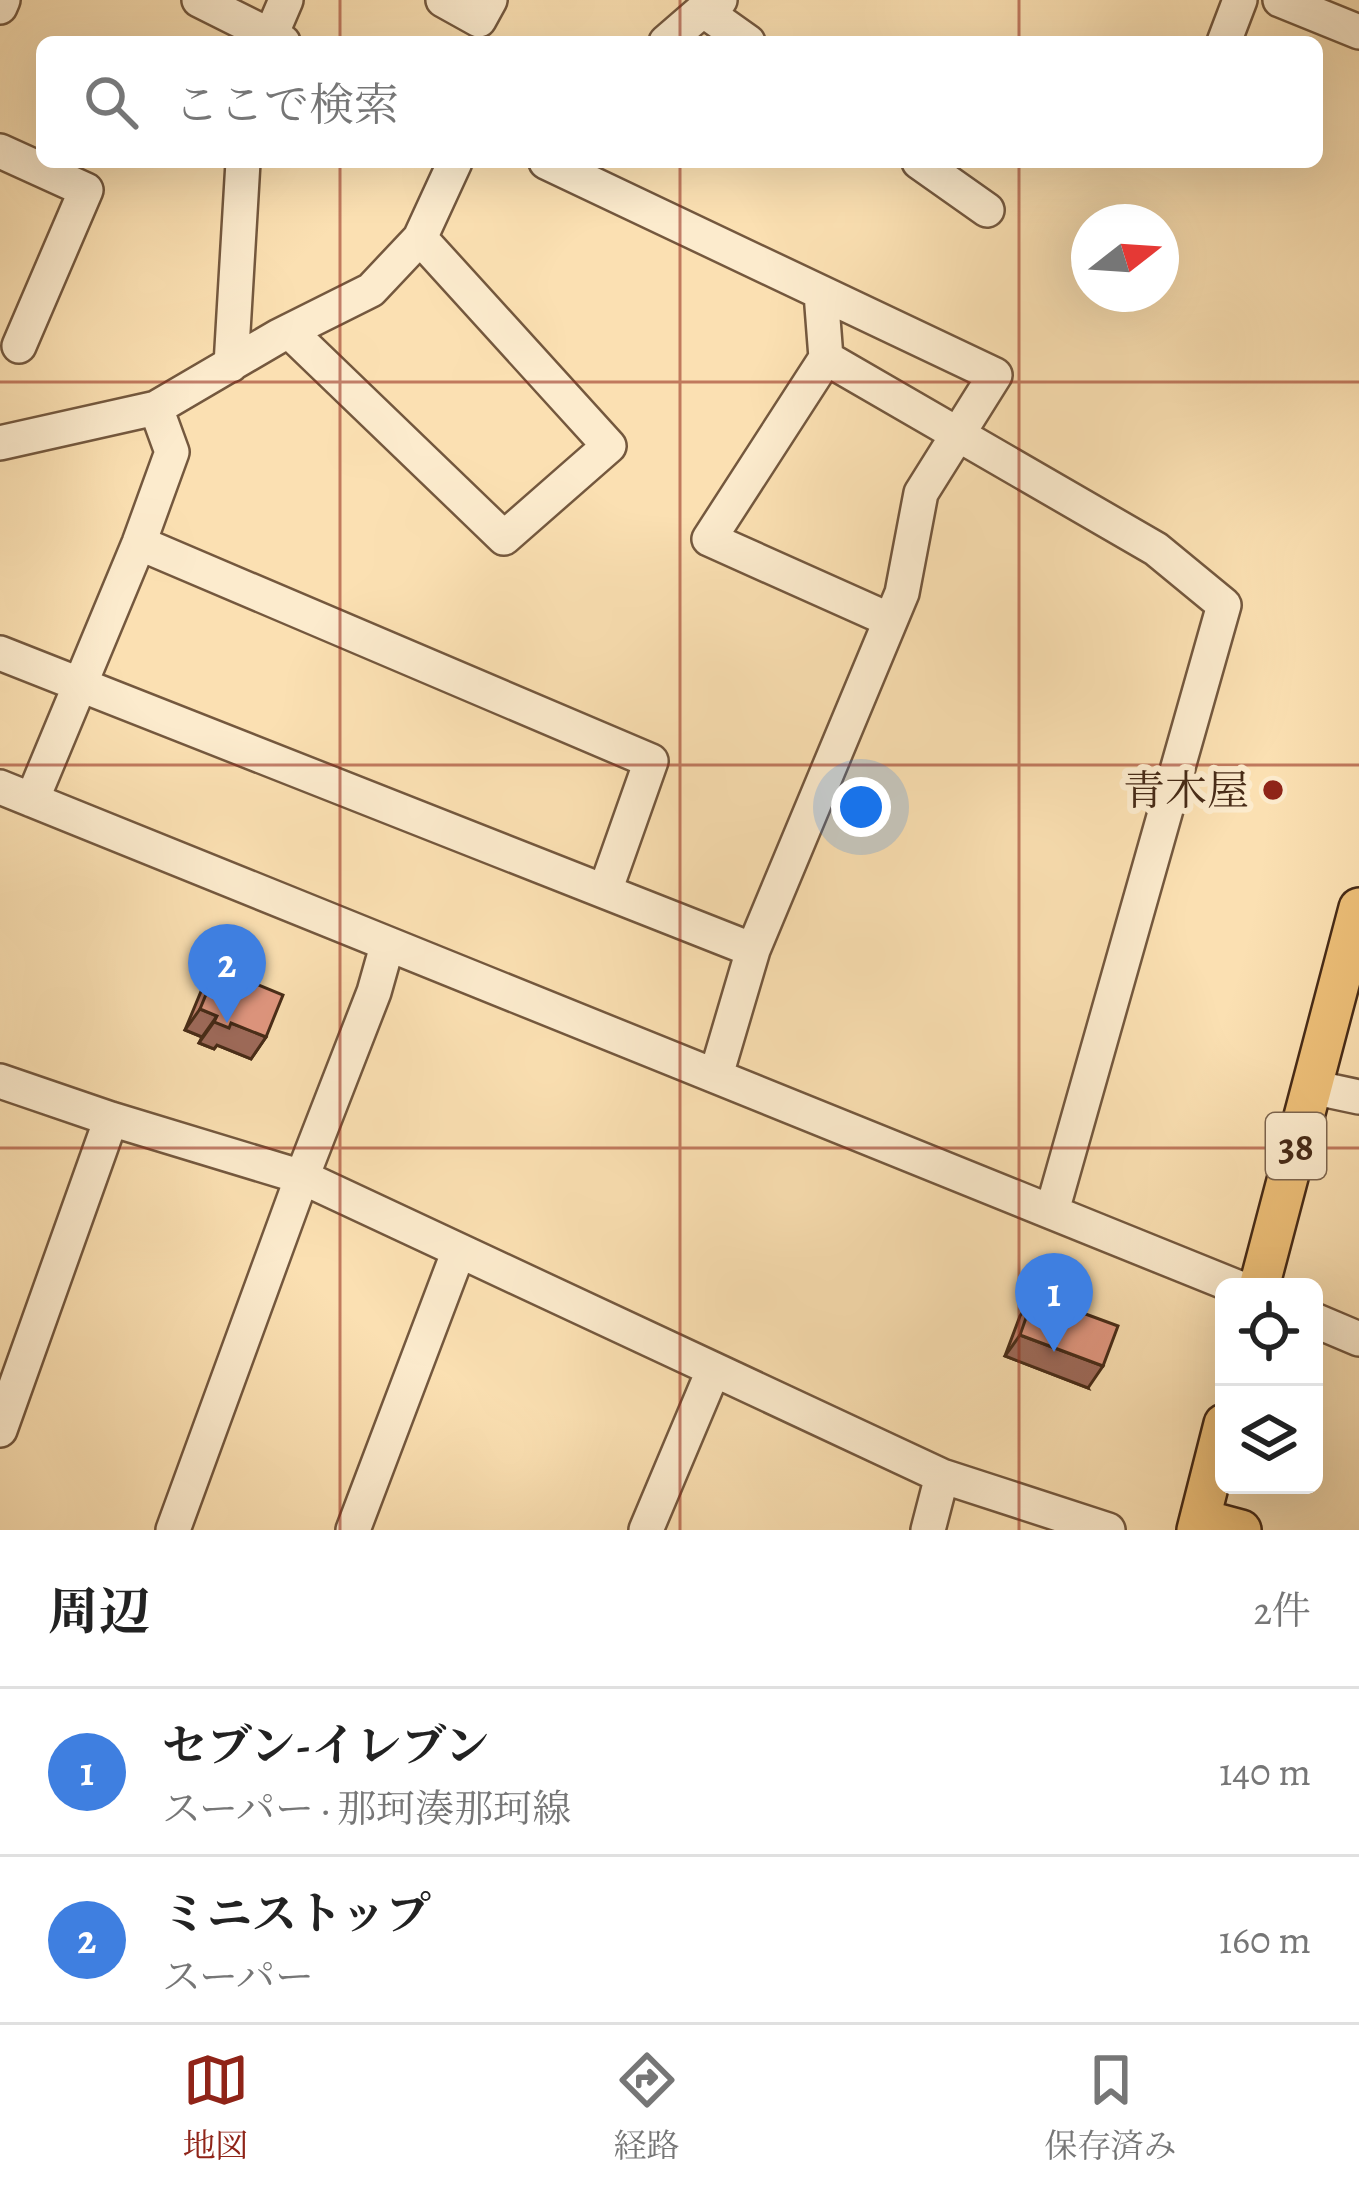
<!DOCTYPE html>
<html lang="ja">
<meta charset="utf-8">
<style>
body{margin:0;font-family:Alegreya,"Noto Serif JP",serif;background:#f6f6f6;color:#222}
.controls{position:absolute;right:36px;bottom:36px;display:grid;overflow:hidden;border-radius:18px;box-shadow:0 12px 48px #0002}
.controls button{width:108px;height:108px;display:grid;place-items:center;padding:0;border:0;border-bottom:3px solid #e0e0e0;background:#fff;color:#222;font:60px sans-serif}
.compass{position:absolute;left:1071px;top:204px;width:108px;height:108px;border-radius:50%;background:#fff;box-shadow:0 12px 48px #0002;rotate:73deg}
.you{position:absolute;left:861px;top:807px;width:42px;height:42px;margin:-30px;border:9px solid #fff;border-radius:50%;background:#1a73e8;box-shadow:0 0 0 18px #1a73e833}
.badge{display:grid;place-items:center;width:78px;height:78px;border-radius:50%;background:#8f2418;color:#fff;font-size:39px;font-weight:700}
.pin{position:absolute;translate:-50% -99px;filter:drop-shadow(0 3px 6px #0008)}
.pin::after{content:'';position:absolute;top:63px;width:42px;height:36px;background:inherit;clip-path:polygon(0 0,100% 0,50% 100%)}
.list{margin:0;padding:0;list-style:none}
h2{display:flex;justify-content:space-between;align-items:center;height:156px;margin:0;padding:0 48px;font-size:51px}
h2 small{font-size:39px;font-weight:400;color:#767676}
.list li{display:grid;grid-template-columns:78px 1fr auto;gap:36px;align-items:center;box-sizing:border-box;height:168px;padding:0 48px;border-top:3px solid #e0e0e0}
.list b{display:block;font-size:45px;white-space:nowrap}
.list p{margin:0;font-size:39px;white-space:nowrap;color:#767676}
.list em{font-size:39px;font-style:normal;color:#767676}
.icon{flex:none;width:66px;height:66px;fill:none;stroke:currentColor;stroke-width:2;stroke-linecap:round;stroke-linejoin:round}
.map{position:relative;flex:none;width:1359px;height:1530px;overflow:hidden}
.search{position:absolute;background:#fff;box-shadow:0 12px 48px #0002;left:36px;right:36px;top:36px;height:132px;display:flex;align-items:center;gap:30px;box-sizing:border-box;padding:0 42px;border-radius:18px;color:#767676;font-size:45px}
.sheet{height:492px;background:#fff}
nav{display:flex;justify-content:space-around;align-items:center;box-sizing:border-box;height:168px;border-top:3px solid #e0e0e0;background:#fff;font-size:33px;color:#767676}
nav a{display:grid;justify-items:center;gap:6px}
nav .on{color:#8f2418}
.map>svg:first-child{display:block}
</style>
<div class="map">
<svg width="1359" height="1530" viewBox="0 0 1359 1530">
<rect width="100%" height="100%" fill="#fbe0b2"/>
<filter id="stains"><feTurbulence type="fractalNoise" baseFrequency=".00167" numOctaves="4"/><feColorMatrix values="0 0 0 0 .2 0 0 0 0 .09 0 0 0 0 .02 0 0 0 .5 -.17"/></filter>
<radialGradient id="worn" r=".72"><stop offset=".6" stop-color="#630" stop-opacity="0"/><stop offset="1" stop-color="#630" stop-opacity=".3"/></radialGradient>
<g fill="none" stroke-linecap="round" stroke-linejoin="round">
<defs>
<path id="minor" d="M199,0l84,42
M443,0l36,20 11,-20
M1280,0l79,32
M0,7l3,-7
M703,10l45,32
M268,42l18,-42
M666,42l37,-32 17,-10
M1224,42l16,-42
M0,151l86,39 -67,156
M546,162l449,213 -74,118 -19,100 -149,357 -37,125
M919,162l68,48
M821,293l5,65 -117,181 181,81
M289,331l215,207 105,-92 -189,-208
M826,358l330,191 68,56 -172,606
M231,365l12,-203
M0,443l156,-35 123,-72 92,-46 49,-52 35,-76
M139,543l512,218 -46,130
M0,653l753,297
M0,787l1237,500
M32,800l107,-257 33,-91 -16,-44
M0,1081l111,38 191,58 640,299 166,54
M1312,1087l47,10
M1314,1320l45,19
M0,1430l111,-311
M173,1530l129,-353 72,-185 13,-46
M353,1530l105,-277
M646,1530l67,-159
M928,1530l14,-54"/>
<path id="major" d="M1259,1287l100,-379
M1200,1519l41,11
M1197,1530l27,-106"/>
</defs>
<use href="#minor" stroke="#74583e" stroke-width="38"/>
<use href="#major" stroke="#472b17" stroke-width="44"/>
<use href="#minor" stroke="#fcebcd" stroke-width="33"/>
<use href="#major" stroke="#eec079" stroke-width="39"/>
</g>
<path fill="#c2826e" stroke="#472b17" stroke-width="3" d="M217,968l49,69 -15,22 -34,-14 -3,4 -15,-6 3,-6 -17,-7 17,-41z
M1034,1295l54,93 -83,-32 15,-40z"/>
<path fill="#9e6a5a" stroke="#472b17" stroke-width="3" d="M200,1009l17,7 -15,21 -17,-7z
M214,1022l17,1 35,14 -15,22 -34,-14 -3,4 -15,-6z
M1020,1335l83,31 -15,22 -83,-32z"/>
<path fill="#e19780" stroke="#472b17" stroke-width="3" d="M217,968l66,27 -17,42 -35,-14 -2,5 -15,-6 3,-6 -17,-7z
M1034,1295l84,31 -15,40 -83,-31z"/>
<path fill="none" stroke="#8f2418" stroke-width="3" stroke-opacity="0.55" d="M340,0v42M680,0v42M1019,0v42M340,162v1368M680,162v1368M1019,162v1368M0,382h1359M0,765h1359M0,1148h1359"/>
<circle fill="#8f2418" stroke="#fcebcd" stroke-width="4.5" cx="1273" cy="790" r="12"/>
<g text-anchor="middle" dominant-baseline="central" stroke-width="12" stroke-linejoin="round" paint-order="stroke">
<rect fill="#fcebcd" stroke="#7d654e" stroke-width="3" x="1266" y="1113" width="60" height="66" rx="9"/>
<g font-size="39" font-weight="bold" fill="#472b17">
<text x="1296" y="1146">38</text>
</g>
<g font-size="42" fill="#472b17" stroke="#fcebcd" text-anchor="end">
<text x="1249" y="790">青木屋</text>
</g>
</g>
<rect width="100%" height="100%" filter="url(#stains)"/>
<rect width="100%" height="100%" fill="url(#worn)"/>
</svg>
<div class="controls">
<button><svg class="icon" aria-label="locate" viewBox="0 0 24 24"><circle cx="12" cy="12" r="6"/><path d="M12 2v4M12 18v4M2 12h4M18 12h4"/></svg></button>
<button><svg class="icon" aria-label="layers" viewBox="0 0 24 24"><path d="M12 4l9 5-9 5-9-5zM3 14l9 5 9-5"/></svg></button>
</div>
<svg class="compass" viewBox="-18 -18 36 36"><path d="M0-13l5 13h-10z" fill="#e53935"/><path d="M0 13l5-13h-10z" fill="#767676"/></svg>
<div class="you"></div>
<div class="pin badge" style="left:1054px;top:1352px;background:#3f7fe0">1</div>
<div class="pin badge" style="left:227px;top:1023px;background:#3f7fe0">2</div>
<div class="search"><svg class="icon" aria-label="search" viewBox="0 0 24 24"><circle cx="10" cy="10" r="6"/><path d="M15 15l6 6"/></svg>ここで検索</div>
</div>
<section class="sheet">
<h2>周辺<small>2件</small></h2>
<ul class="list">
<li><span class="badge" style="background:#3f7fe0">1</span><div><b>セブン-イレブン</b><p>スーパー · 那珂湊那珂線</p></div><em>140 m</em></li>
<li><span class="badge" style="background:#3f7fe0">2</span><div><b>ミニストップ</b><p>スーパー</p></div><em>160 m</em></li>
</ul>
</section>
<nav>
<a class="on"><svg class="icon" aria-label="map" viewBox="0 0 24 24"><path d="M3 6l6-2 6 2 6-2v14l-6 2-6-2-6 2zM9 4v14M15 6v14"/></svg>地図</a>
<a><svg class="icon" aria-label="directions" viewBox="0 0 24 24"><path d="M12 3l9 9-9 9-9-9zM9 14v-3h6M13 9l2 2-2 2"/></svg>経路</a>
<a><svg class="icon" aria-label="saved" viewBox="0 0 24 24"><path d="M7 4h10v16l-5-4-5 4z"/></svg>保存済み</a>
</nav>
